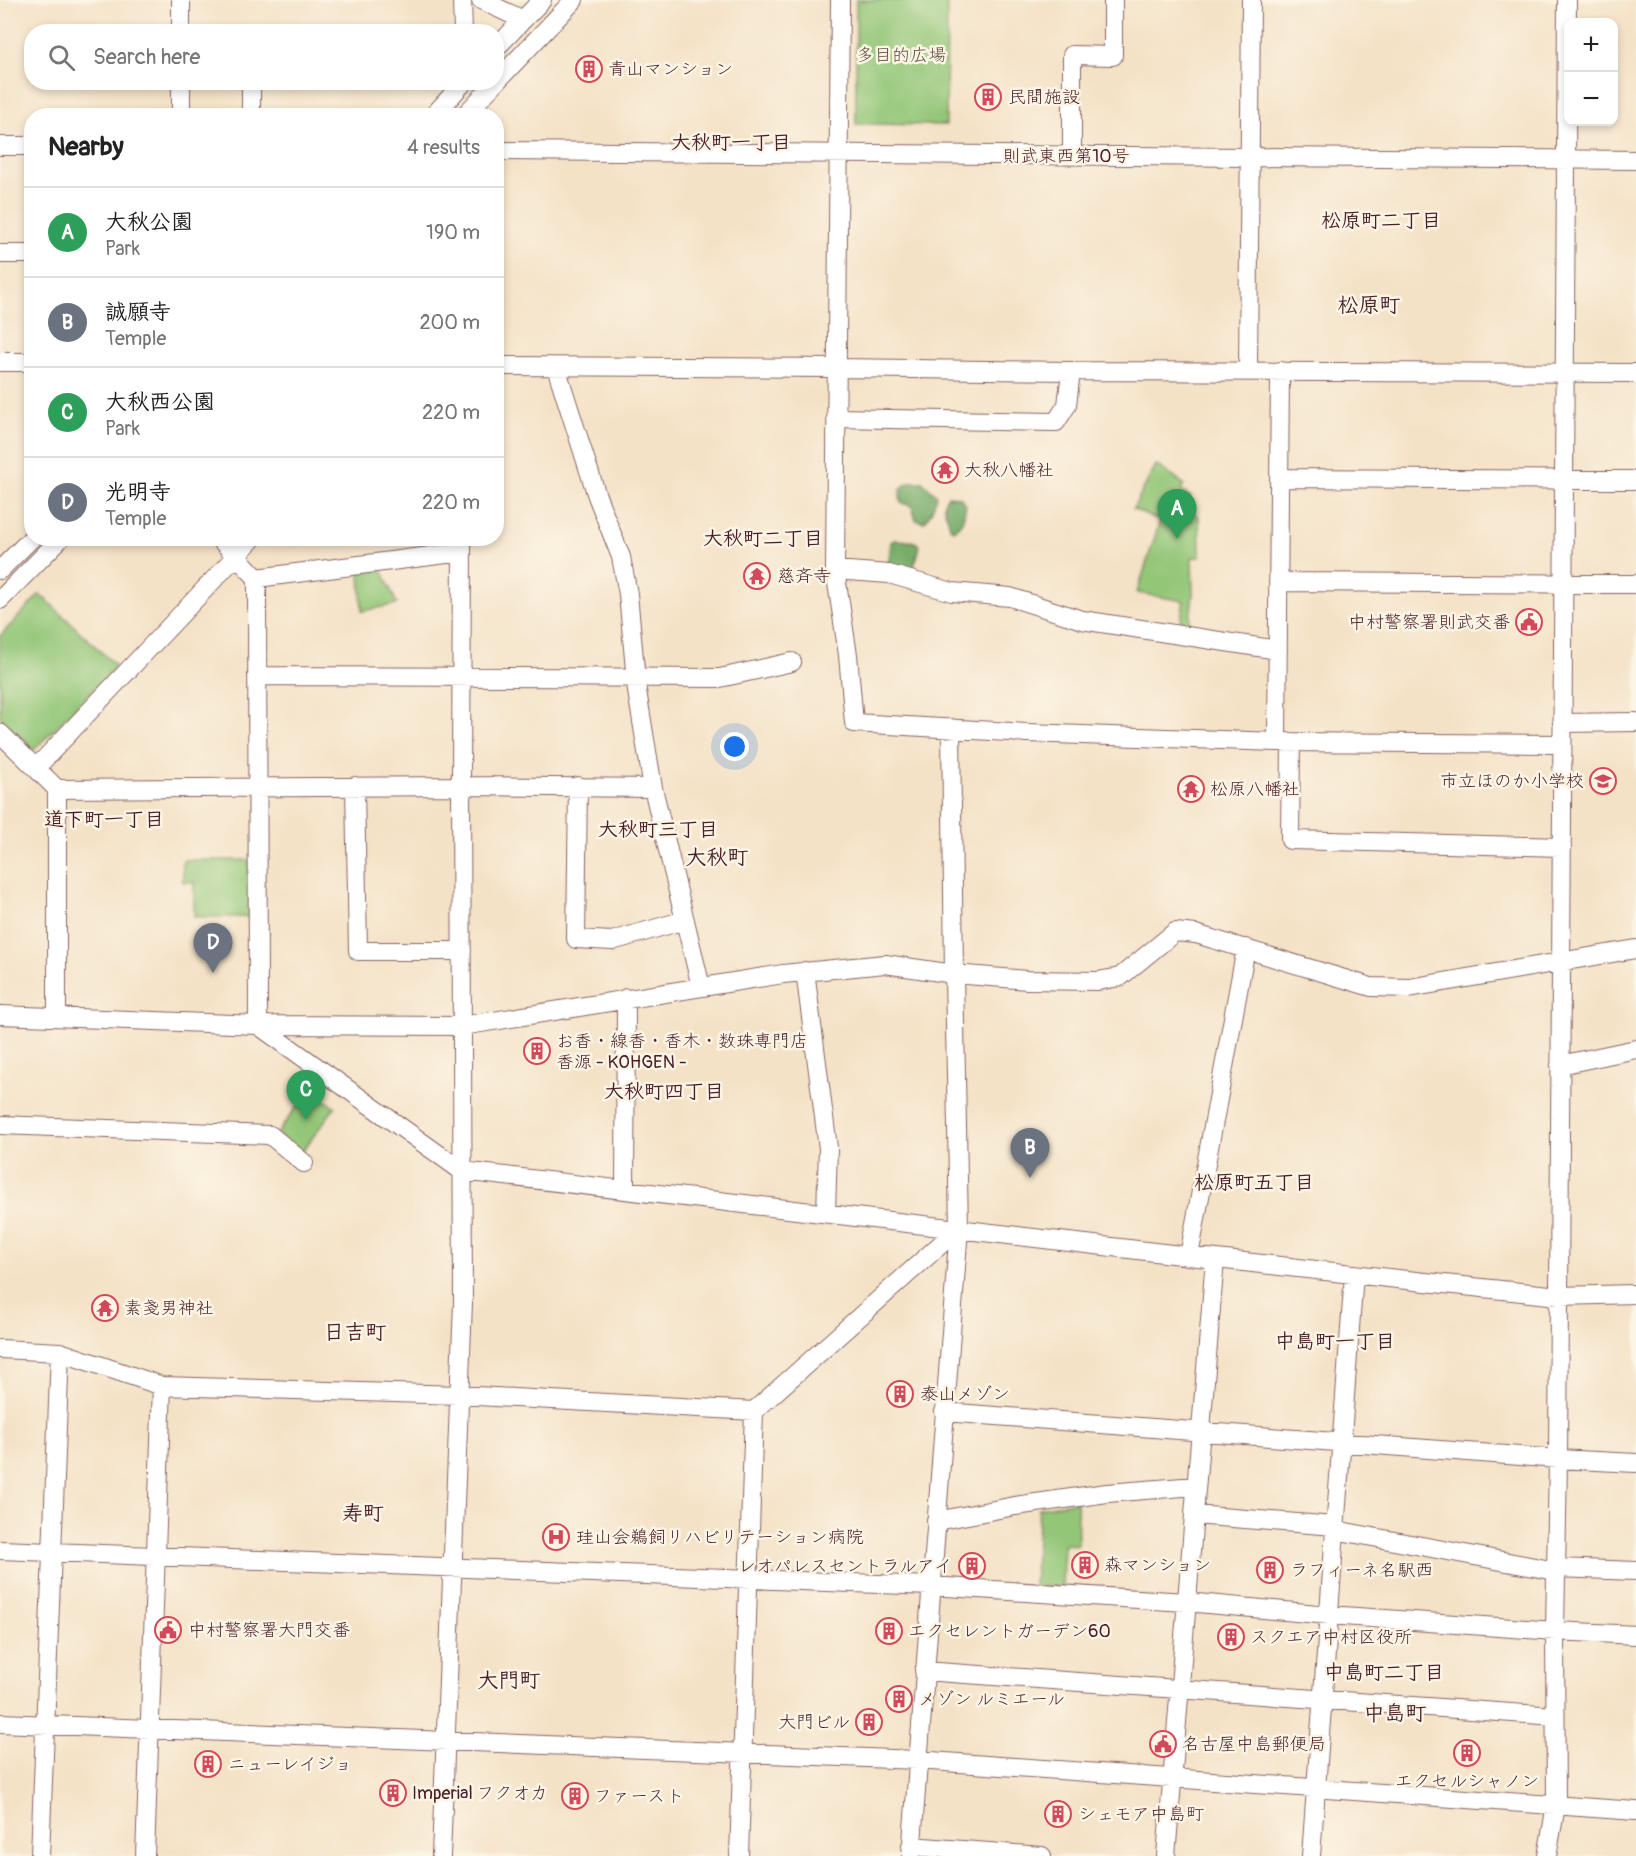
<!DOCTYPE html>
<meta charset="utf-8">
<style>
body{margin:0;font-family:Pangolin,"Klee One",sans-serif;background:#f6f6f6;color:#222}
.controls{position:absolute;right:18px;top:18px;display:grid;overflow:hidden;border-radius:12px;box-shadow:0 3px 9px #0003}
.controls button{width:54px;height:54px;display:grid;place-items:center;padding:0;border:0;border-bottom:2px solid #e0e0e0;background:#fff;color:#222;font:30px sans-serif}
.you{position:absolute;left:735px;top:747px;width:21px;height:21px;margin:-15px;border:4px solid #fff;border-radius:50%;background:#1a73e8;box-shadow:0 0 0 9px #1a73e833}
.badge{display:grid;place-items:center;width:39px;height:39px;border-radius:50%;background:#111827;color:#fff;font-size:20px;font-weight:700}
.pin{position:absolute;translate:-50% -50px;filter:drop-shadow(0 2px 3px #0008)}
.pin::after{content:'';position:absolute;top:32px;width:21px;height:18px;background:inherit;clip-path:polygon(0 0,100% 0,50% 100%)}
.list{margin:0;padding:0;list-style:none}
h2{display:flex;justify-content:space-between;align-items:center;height:78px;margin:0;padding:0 24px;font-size:26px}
h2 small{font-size:20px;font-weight:400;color:#767676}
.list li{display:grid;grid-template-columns:39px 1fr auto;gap:18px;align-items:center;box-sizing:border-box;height:90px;padding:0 24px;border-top:2px solid #e0e0e0}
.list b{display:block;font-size:22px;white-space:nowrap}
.list p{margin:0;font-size:20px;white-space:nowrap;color:#767676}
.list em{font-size:20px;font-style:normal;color:#767676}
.icon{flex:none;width:33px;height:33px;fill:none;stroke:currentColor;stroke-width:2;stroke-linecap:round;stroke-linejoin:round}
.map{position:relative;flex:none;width:1636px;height:1856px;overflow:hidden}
.search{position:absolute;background:#fff;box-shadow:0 3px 9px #0003;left:24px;top:24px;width:480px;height:66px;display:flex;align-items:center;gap:15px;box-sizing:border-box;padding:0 21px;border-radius:24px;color:#767676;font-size:22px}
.panel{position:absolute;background:#fff;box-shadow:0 3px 9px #0003;left:24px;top:108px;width:480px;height:438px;border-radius:24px}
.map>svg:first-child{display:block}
</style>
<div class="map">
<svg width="1636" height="1856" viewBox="0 0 1636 1856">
<rect width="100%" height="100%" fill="#fcf5e5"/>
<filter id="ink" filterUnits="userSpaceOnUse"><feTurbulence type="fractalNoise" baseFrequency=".0167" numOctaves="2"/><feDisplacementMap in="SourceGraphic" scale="12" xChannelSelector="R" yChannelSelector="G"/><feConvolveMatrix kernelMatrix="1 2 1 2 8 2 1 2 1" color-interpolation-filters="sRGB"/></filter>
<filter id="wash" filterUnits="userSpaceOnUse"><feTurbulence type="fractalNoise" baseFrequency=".008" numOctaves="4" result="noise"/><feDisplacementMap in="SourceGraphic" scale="24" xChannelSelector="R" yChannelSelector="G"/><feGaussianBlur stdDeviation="1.35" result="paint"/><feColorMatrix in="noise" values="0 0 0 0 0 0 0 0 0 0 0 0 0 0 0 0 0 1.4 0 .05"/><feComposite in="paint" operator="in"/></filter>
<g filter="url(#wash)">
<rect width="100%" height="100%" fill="#f4e2c7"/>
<path fill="#93c677" stroke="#6e7251" stroke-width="1.5" d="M856,0h91l-1,125 -90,-1z
M1156,465l28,19 -3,7 10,6 -6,9 14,11 1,40h-8l1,38 -5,37 -9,-2 5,-29 -47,-8 23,-72 -27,-12z
M382,570l15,34 -35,7 -2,-39z
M40,594l76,72 -82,84 -34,-33v-81z
M183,860h67v57h-56v-35h-11z
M309,1089l26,18 -33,45 -25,-18z
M1077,1501l1,44 -14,-1 -2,43 -28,-1 5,-78z"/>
<path fill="#76ab68" stroke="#60654a" stroke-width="1.5" d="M912,482h11l13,12c0,9 -6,22 -12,28l-8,-2 -4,-14 -11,-3c-2,-12 -2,-17 11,-21z
M948,496l12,1 6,8c-2,10 -3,21 -13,25l-3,-3c-1,-12 -12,-20 -2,-31z
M894,540c29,2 29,0 19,29l-4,2 -21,-5 3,-24z"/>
</g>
<g filter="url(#ink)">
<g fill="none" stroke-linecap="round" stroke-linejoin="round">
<defs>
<path id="minor" d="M181,0v32
M462,0l1,32
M481,0l42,20
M840,0l-5,570 13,85 6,68 173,10 250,9 285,2
M496,48l46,-48
M181,82v34
M251,82v34
M496,82l78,-82
M433,116l31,-34
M464,116l32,-34
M0,146h32
M496,151l1140,9
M1072,156v-101l41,1v-56
M0,254h32
M0,362h32
M496,366l341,2 234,3 565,2
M556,367l41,129 24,61 7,37 9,97 16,97 48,199
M1248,371l3,-371
M836,418l220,4 11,-17 4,-34
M1279,478l357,2
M219,538l38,40 1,447
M0,570l32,-32
M835,570l54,4 63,18 58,5 72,23 196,30
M257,578l205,-26
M1278,582l358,2
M0,600l61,-62
M257,676l463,2 72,-16
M1562,723l74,-1
M0,733l57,56v228
M1277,742l3,-371
M1291,742l-1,98 272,7
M36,768l217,-230
M355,786l3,165h104
M578,786l-2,153 36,2 73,-21
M57,789l404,-3 192,2
M805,971l23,177 -2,65
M0,1015l258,10 204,1 321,-52 102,-10 69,10 73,6 71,1 22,-4 55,-45 21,2 175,53 38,1 227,-39
M258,1025l204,146 727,85 236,26 134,14 77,-2
M1560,1065l76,-16
M0,1125l270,10 34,28
M625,1189l1,-191
M1189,1256l57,-308
M0,1349l60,3 102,34 297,9 295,16
M944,1412l614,47 78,4
M1194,1515l141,11
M936,1521l79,-15 92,-13 89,-7
M1335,1530l221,41
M0,1550l931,36 255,16 143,13 226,16 81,4
M1556,1568l80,3
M924,1671l631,45
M0,1723l917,37 719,51
M911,1846l131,10
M40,1856l20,-504
M145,1856l17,-470
M441,1856l22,-553 -2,-517 1,-248
M739,1856l15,-445 205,-183
M911,1856l48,-628 -5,-254 -3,-246
M1166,1856l49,-597
M1311,1856l43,-582
M1547,1856l9,-50 -1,-175 3,-172 9,-1459"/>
</defs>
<use href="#minor" stroke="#866362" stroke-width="20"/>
<use href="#minor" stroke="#fff" stroke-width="18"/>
</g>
</g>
<defs>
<symbol id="building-ring" viewBox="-11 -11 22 22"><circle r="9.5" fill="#fcf5e5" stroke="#d1495b" stroke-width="1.5"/><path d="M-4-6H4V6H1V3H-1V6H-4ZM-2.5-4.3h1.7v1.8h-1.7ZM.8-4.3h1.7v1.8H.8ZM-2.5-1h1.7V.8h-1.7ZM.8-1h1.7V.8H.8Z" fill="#d1495b"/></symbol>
<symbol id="temple-ring" viewBox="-11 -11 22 22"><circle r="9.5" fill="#fcf5e5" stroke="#d1495b" stroke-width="1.5"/><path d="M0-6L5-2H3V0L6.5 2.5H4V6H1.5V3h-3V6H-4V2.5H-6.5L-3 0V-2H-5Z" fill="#d1495b"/></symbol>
<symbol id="civic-ring" viewBox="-11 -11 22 22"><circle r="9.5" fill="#fcf5e5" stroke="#d1495b" stroke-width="1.5"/><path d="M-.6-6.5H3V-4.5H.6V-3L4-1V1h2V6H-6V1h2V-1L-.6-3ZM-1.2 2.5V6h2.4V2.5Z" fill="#d1495b"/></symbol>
<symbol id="school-ring" viewBox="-11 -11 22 22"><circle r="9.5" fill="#fcf5e5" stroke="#d1495b" stroke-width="1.5"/><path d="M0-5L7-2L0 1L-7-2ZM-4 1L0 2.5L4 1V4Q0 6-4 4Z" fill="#d1495b"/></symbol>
<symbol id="hospital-ring" viewBox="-11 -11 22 22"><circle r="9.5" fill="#fcf5e5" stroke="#d1495b" stroke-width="1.5"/><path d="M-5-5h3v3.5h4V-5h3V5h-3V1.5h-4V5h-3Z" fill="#d1495b"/></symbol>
</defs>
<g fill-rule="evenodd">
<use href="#building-ring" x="574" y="54" width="30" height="30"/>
<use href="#building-ring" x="973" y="82" width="30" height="30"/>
<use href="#temple-ring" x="930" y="455" width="30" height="30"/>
<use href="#temple-ring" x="742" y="561" width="30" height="30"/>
<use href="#civic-ring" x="1514" y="607" width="30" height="30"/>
<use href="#school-ring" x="1588" y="766" width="30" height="30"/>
<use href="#temple-ring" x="1176" y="774" width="30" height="30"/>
<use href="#building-ring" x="522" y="1036" width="30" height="30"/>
<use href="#temple-ring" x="90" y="1293" width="30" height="30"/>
<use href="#building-ring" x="885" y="1379" width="30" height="30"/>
<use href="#hospital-ring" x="541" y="1522" width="30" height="30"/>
<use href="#building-ring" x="1070" y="1550" width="30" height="30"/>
<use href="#building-ring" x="957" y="1551" width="30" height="30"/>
<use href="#building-ring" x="1255" y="1555" width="30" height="30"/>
<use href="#civic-ring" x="153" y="1615" width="30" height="30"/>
<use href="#building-ring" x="874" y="1616" width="30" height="30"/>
<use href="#building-ring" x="1216" y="1622" width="30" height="30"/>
<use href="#building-ring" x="884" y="1684" width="30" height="30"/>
<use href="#building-ring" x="854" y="1707" width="30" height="30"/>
<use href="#civic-ring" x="1148" y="1729" width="30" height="30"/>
<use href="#building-ring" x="1452" y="1738" width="30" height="30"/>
<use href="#building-ring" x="193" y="1749" width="30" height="30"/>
<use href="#building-ring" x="378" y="1778" width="30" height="30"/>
<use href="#building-ring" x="560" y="1781" width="30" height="30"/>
<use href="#building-ring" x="1043" y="1799" width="30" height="30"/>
</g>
<g text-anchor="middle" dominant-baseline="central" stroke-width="5" stroke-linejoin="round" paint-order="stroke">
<g font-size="18" fill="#605142" stroke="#fcf5e5">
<text x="901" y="55">多目的広場</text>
</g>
<g font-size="18" fill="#4a1f2b" stroke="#fcf5e5" text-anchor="start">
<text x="608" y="69">青山マンション</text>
<text x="1008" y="97">民間施設</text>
<text x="964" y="470">大秋八幡社</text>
<text x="777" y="576">慈斉寺</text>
<text x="1510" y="622" text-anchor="end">中村警察署則武交番</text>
<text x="1584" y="781" text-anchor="end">市立ほのか小学校</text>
<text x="1210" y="789">松原八幡社</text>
<text x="556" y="1041">お香・線香・香木・数珠専門店<tspan x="556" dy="21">香源 - KOHGEN -</tspan></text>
<text x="124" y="1308">素戔男神社</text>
<text x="920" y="1394">泰山メゾン</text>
<text x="576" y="1537">珪山会鵜飼リハビリテーション病院</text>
<text x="1104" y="1565">森マンション</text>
<text x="952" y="1566" text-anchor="end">レオパレスセントラルアイ</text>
<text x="1290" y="1570">ラフィーネ名駅西</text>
<text x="188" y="1630">中村警察署大門交番</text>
<text x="908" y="1631">エクセレントガーデン60</text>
<text x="1250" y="1637">スクエア中村区役所</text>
<text x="918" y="1699">メゾン ルミエール</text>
<text x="850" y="1722" text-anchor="end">大門ビル</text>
<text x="1182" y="1744">名古屋中島郵便局</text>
<text x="228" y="1764">ニューレイジョ</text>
<text x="1467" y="1781" text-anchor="middle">エクセルシャノン</text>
<text x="412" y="1793">Imperial フクオカ</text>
<text x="594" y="1796">ファースト</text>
<text x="1078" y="1814">シェモア中島町</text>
</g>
<g font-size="18" fill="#4a1f2b" stroke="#fcf5e5">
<text x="1066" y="156">則武東西第10号</text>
</g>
<g font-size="20" font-weight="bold" fill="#4a1f2b" stroke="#fcf5e5">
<text x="731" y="142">大秋町一丁目</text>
<text x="1381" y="220">松原町二丁目</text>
<text x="763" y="538">大秋町二丁目</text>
<text x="104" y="819">道下町一丁目</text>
<text x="658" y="829">大秋町三丁目</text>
<text x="664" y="1091">大秋町四丁目</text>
<text x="1254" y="1182">松原町五丁目</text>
<text x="1335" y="1341">中島町一丁目</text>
<text x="1384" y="1672">中島町二丁目</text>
</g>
<g font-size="21" font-weight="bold" fill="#4a1f2b" stroke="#fcf5e5">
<text x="1369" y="305">松原町</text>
<text x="717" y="857">大秋町</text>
<text x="355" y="1332">日吉町</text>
<text x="363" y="1513">寿町</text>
<text x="509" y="1680">大門町</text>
<text x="1395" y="1713">中島町</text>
</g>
</g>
</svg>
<div class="controls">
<button>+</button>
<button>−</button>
</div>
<div class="you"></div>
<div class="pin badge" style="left:1177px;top:539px;background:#2e9e5b">A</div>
<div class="pin badge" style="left:1030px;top:1178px;background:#6b7280">B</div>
<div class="pin badge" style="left:306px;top:1120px;background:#2e9e5b">C</div>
<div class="pin badge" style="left:213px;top:973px;background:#6b7280">D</div>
<div class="search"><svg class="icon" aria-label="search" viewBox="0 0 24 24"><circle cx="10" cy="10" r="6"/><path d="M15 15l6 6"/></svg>Search here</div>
<section class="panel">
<h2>Nearby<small>4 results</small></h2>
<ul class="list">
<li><span class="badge" style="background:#2e9e5b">A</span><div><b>大秋公園</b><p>Park</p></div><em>190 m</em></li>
<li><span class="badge" style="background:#6b7280">B</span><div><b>誠願寺</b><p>Temple</p></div><em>200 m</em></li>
<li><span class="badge" style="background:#2e9e5b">C</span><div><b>大秋西公園</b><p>Park</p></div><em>220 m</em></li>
<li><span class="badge" style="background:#6b7280">D</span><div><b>光明寺</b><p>Temple</p></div><em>220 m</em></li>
</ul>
</section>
</div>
